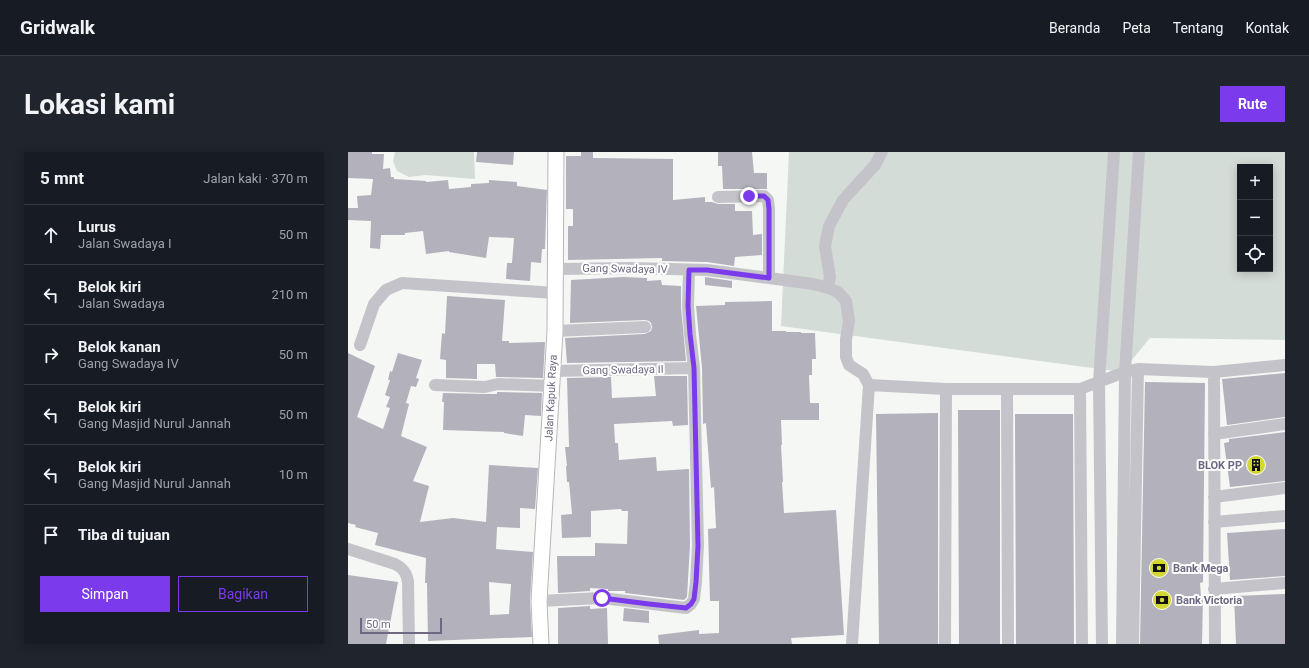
<!DOCTYPE html>
<html lang="id">
<meta charset="utf-8">
<style>
body{margin:0;font-family:Roboto,sans-serif;background:#20242c;color:#f1f3f6}
.controls{position:absolute;right:12px;top:12px;display:grid;overflow:hidden;border-radius:0px;box-shadow:0 2px 10px #0003}
.controls button{width:36px;height:36px;display:grid;place-items:center;padding:0;border:0;border-bottom:1px solid #363941;background:#171b24;color:#f1f3f6;font:20px sans-serif}
.scale{position:absolute;left:12px;bottom:10px;width:82px;box-sizing:border-box;padding-left:4px;border:2px solid #6f6883;border-top:0;font-size:11px;line-height:14px;white-space:nowrap;color:#6f6883;-webkit-text-stroke:3px #fff;paint-order:stroke}
.stop{position:absolute;width:12px;height:12px;margin:-9px;border:3px solid #7c3aed;border-radius:50%;background:#fff}
.stop.end{background:#7c3aed;border-color:#fff;box-shadow:0 1px 4px #0008}
.list{margin:0;padding:0;list-style:none}
h2{display:flex;justify-content:space-between;align-items:center;height:52px;margin:0;padding:0 16px;font-size:17px}
h2 small{font-size:13px;font-weight:400;color:#9ea1a6}
.list li{display:grid;grid-template-columns:26px 1fr auto;gap:12px;align-items:center;box-sizing:border-box;height:60px;padding:0 16px;border-top:1px solid #363941}
.list b{display:block;font-size:15px;white-space:nowrap}
.list p{margin:0;font-size:13px;white-space:nowrap;color:#9ea1a6}
.list em{font-size:13px;font-style:normal;color:#9ea1a6}
.actions{display:flex;gap:8px;padding:12px 16px}
.actions a{flex:1;padding:9px 0;border:1px solid #7c3aed;border-radius:0px;text-align:center;font-size:14px;color:#7c3aed}
.actions .main{background:#7c3aed;color:#fff}
.icon{flex:none;width:22px;height:22px;fill:none;stroke:currentColor;stroke-width:2;stroke-linecap:round;stroke-linejoin:round}
.map{position:relative;flex:none;width:937px;height:492px;overflow:hidden;border-radius:0px}
header{display:flex;align-items:center;gap:24px;box-sizing:border-box;height:56px;padding:0 20px;background:#171b24;border-bottom:1px solid #363941}
header strong{font-size:19px}
nav{display:flex;gap:22px;margin-inline-start:auto;font-size:14px}
.intro{display:flex;align-items:center;justify-content:space-between;box-sizing:border-box;height:96px;padding:0 24px}
h1{margin:0;font-size:28px}
.button{padding:10px 18px;border-radius:0px;background:#7c3aed;color:#fff;font-size:14px;font-weight:700}
main{display:flex;gap:24px;padding:0 24px}
aside{flex:1;background:#171b24;border-radius:0px;box-shadow:0 2px 10px #0003}
.map>svg:first-child{display:block}
</style>
<header>
<strong>Gridwalk</strong>
<nav><a>Beranda</a><a>Peta</a><a>Tentang</a><a>Kontak</a></nav>
</header>
<div class="intro"><h1>Lokasi kami</h1><a class="button">Rute</a></div>
<main>
<aside>
<h2>5 mnt<small>Jalan kaki · 370 m</small></h2>
<ul class="list">
<li><svg class="icon" aria-label="ahead" viewBox="0 0 24 24"><path d="M12 20V5M6 11l6-6 6 6"/></svg><div><b>Lurus</b><p>Jalan Swadaya I</p></div><em>50 m</em></li>
<li><svg class="icon" aria-label="left" viewBox="0 0 24 24"><path d="M17 20v-9H6M10 6l-5 5 5 5"/></svg><div><b>Belok kiri</b><p>Jalan Swadaya</p></div><em>210 m</em></li>
<li><svg class="icon" aria-label="right" viewBox="0 0 24 24"><path d="M7 20v-9h11M14 6l5 5-5 5"/></svg><div><b>Belok kanan</b><p>Gang Swadaya IV</p></div><em>50 m</em></li>
<li><svg class="icon" aria-label="left" viewBox="0 0 24 24"><path d="M17 20v-9H6M10 6l-5 5 5 5"/></svg><div><b>Belok kiri</b><p>Gang Masjid Nurul Jannah</p></div><em>50 m</em></li>
<li><svg class="icon" aria-label="left" viewBox="0 0 24 24"><path d="M17 20v-9H6M10 6l-5 5 5 5"/></svg><div><b>Belok kiri</b><p>Gang Masjid Nurul Jannah</p></div><em>10 m</em></li>
<li><svg class="icon" aria-label="arrive" viewBox="0 0 24 24"><path d="M6 21V4h12l-3 4 3 4H6"/></svg><div><b>Tiba di tujuan</b></div></li>
</ul>
<div class="actions"><a class="main">Simpan</a><a>Bagikan</a></div>
</aside>
<div class="map">
<svg width="937" height="492" viewBox="0 0 937 492">
<rect width="100%" height="100%" fill="#f5f7f4"/>
<path fill="#d4dcd7" fill-rule="evenodd" d="M47,0h79l1,27 -50,-4 -16,2 -12,-6 -4,-10z
M441,0h496v188l-135,-2 -28,34 -341,-46zM892,15h30v102h-30z"/>
<path fill="#b3b1bb" fill-rule="evenodd" d="M0,0h24v2h12l-1,15 7,-1 1,9h3v2l32,2v1l22,-2 1,9 22,-2v-3l18,-1v-3l28,2v4l30,4 -2,59h-3l-1,14 -10,-1 -1,19 -24,-2 1,-16h5l2,-25 -25,-1 -3,21 -37,-6v-1l-23,3 -3,-23 -18,2v2h-24l-1,14 -10,-1 1,-27 -23,-1v-12h10l-1,-12 14,-1 2,-16 -25,-1z
M129,0h37l-1,13 -37,-3z
M233,0h12v6l80,1v41l32,-3v5h7l6,2h17v7h17l1,24 9,-1v21l-27,2 -1,9 -27,-4 -45,-1v-3l-94,2v-34h5v-17h-7v-53h15z
M370,0h34l2,21h13v16h-44l-1,-23h-4z
M275,125l24,1v3l14,-1 1,5 19,1v21l5,54 -119,2 -2,-25 80,-4 6,-3 1,-4 -1,-4 -2,-2 -4,-1 -75,3 1,-43z
M357,125l27,4v7l-27,-3z
M99,144l58,4 -3,41h7v2l36,-1 -2,36 -47,-1 -1,-13h-18v15l-31,-1v-18l-6,-1 2,-26 3,1z
M424,149v30h14v1h15v1h14l1,26h-4v16h-3l1,28h9v17h-38l1,25h-1l2,37h-1l2,31 52,-3 8,125 -53,3 1,6h-133l-1,-9 41,-5v4l20,-1v-32h-9l-2,-72 8,-1 -2,-41 -3,1 -5,-65 -3,1 -1,-56 -6,-62 29,-1v-3z
M0,201l27,13 -18,51 26,12 7,-21 -4,-1 4,-10 -5,-2 5,-15h-2l2,-9 2,1 6,-19 24,7 -6,18 3,1 -3,8 -5,-1 -5,17 3,1 -8,32 26,11 -14,34 16,5 -9,36 33,-4 33,4 3,-57 49,3 -3,41 -15,-1v20l-23,-1 -1,22 37,3 -3,49 2,36 -104,4 -1,-58h-2l1,-25 -51,-13 3,-12 -23,-6 1,-2 -8,-2zM141,430l22,2 -2,30 -19,1z
M937,221v44l-58,8 -5,-46z
M306,224h33l1,49 -15,1 -1,-5 -58,3 1,19h3l1,17 37,-3 1,14 32,-2 1,76 -3,52 -3,3 -59,-7v-2h-17v-2l-18,-1v3l-32,2 -1,-37h38v-13l32,1 1,-33h-6l-1,-2 -30,2v26l-29,1 -1,-23 11,-1 -3,-32h-2l-1,-16h1l-2,-19h4l-2,-69 44,-1 1,21 44,-2z
M797,230l60,1 -2,199 -3,1 1,14h2l-1,47h-62z
M149,240l45,1 -1,23 -16,-1 -2,21 -19,-3v-1l-61,-2 1,-28h-2l1,-9 42,1h12z
M610,258h42v234h-41z
M590,261v231h-59l-3,-230z
M667,262h58l1,230h-58z
M937,280v49l-55,6 -6,-44 5,-1v-3z
M937,377v47l-55,4 -3,-47z
M0,423l50,7 -12,62h-38z
M937,442v50h-49l-2,-48z
M242,454v3l17,-1 1,36h-50v-36z
M276,456l25,3v12l-26,-2z"/>
<g fill="none" stroke-linecap="round" stroke-linejoin="round">
<defs>
<path id="major" d="M193,492l-2,-43 16,-270 1,-179"/>
</defs>
<use href="#major" stroke="#b8b6bd" stroke-width="17"/>
<path stroke="#c5c3ca" stroke-width="12" d="M370,45l46,-1 4,4 1,9v69
M208,117l75,-1 76,2 62,8 44,6 15,4 10,4 8,9 3,20 -3,18v18l3,8 14,9 6,11
M480,136l2,-11 -5,-31 4,-20 14,-26 32,-35 7,-13
M207,179l90,-4
M12,193l14,-41 12,-14 16,-7 154,10
M205,219l141,-3
M866,220l1,272
M87,233l50,2 13,-3 54,2
M521,233l77,4h134l45,-17 13,-3 76,3 71,-7
M659,237l1,255
M732,237l2,255
M866,282l71,-10
M866,345l71,-9
M866,370l71,-6
M0,397l47,15c8,4 12,9 13,18l1,62
M866,437l71,-6
M191,449l63,-3 84,10 5,-4 3,-5 2,-17 2,-37 -4,-177 -4,-34 -2,-28 1,-36
M504,492l17,-259
M597,492l1,-255
M754,492l-3,-262 15,-230
M774,492l3,-272 14,-220
M785,492l5,-275"/>
<use href="#major" stroke="#fff" stroke-width="15"/>
</g>
<g fill="none" stroke-linecap="round" stroke-linejoin="round">
<path stroke="#7c3aed" stroke-width="5" d="M254,446l47,6 37,4 5,-4 3,-5 2,-17 2,-36 -4,-178 -4,-34 -2,-28 1,-36h18l62,8v-69l-1,-9 -4,-4h-15"/>
</g>
<defs>
<symbol id="building-disc" viewBox="-11 -11 22 22"><circle r="9.5" fill="#d2d734" stroke="#fff"/><path d="M-4-6H4V6H1V3H-1V6H-4ZM-2.5-4.3h1.7v1.8h-1.7ZM.8-4.3h1.7v1.8H.8ZM-2.5-1h1.7V.8h-1.7ZM.8-1h1.7V.8H.8Z" fill="#111"/></symbol>
<symbol id="bank-disc" viewBox="-11 -11 22 22"><circle r="9.5" fill="#d2d734" stroke="#fff"/><path d="M-6-4H6V4H-6ZM0-2.3a2.3 2.3 0 1 0 0 4.6a2.3 2.3 0 1 0 0-4.6Z" fill="#111"/></symbol>
</defs>
<g fill-rule="evenodd">
<use href="#building-disc" x="897" y="302" width="22" height="22"/>
<use href="#bank-disc" x="800" y="405" width="22" height="22"/>
<use href="#bank-disc" x="803" y="437" width="22" height="22"/>
</g>
<g text-anchor="middle" dominant-baseline="central" stroke-width="4" stroke-linejoin="round" paint-order="stroke">
<g font-size="11" fill="#6f6883" stroke="#fff">
<text transform="translate(277 117) rotate(1)">Gang Swadaya IV</text>
<text transform="translate(275 218) rotate(-1)">Gang Swadaya II</text>
<text transform="translate(203 246) rotate(-87)">Jalan Kapuk Raya</text>
</g>
<g font-size="11" font-weight="bold" fill="#6f6883" stroke="#fff" text-anchor="start">
<text x="894" y="313" text-anchor="end">BLOK PP</text>
<text x="825" y="416">Bank Mega</text>
<text x="828" y="448">Bank Victoria</text>
</g>
</g>
</svg>
<div class="controls">
<button>+</button>
<button>−</button>
<button><svg class="icon" aria-label="locate" viewBox="0 0 24 24"><circle cx="12" cy="12" r="6"/><path d="M12 2v4M12 18v4M2 12h4M18 12h4"/></svg></button>
</div>
<div class="scale">50 m</div>
<div class="stop" style="left:254px;top:446px"></div>
<div class="stop end" style="left:401px;top:44px"></div>
</div>
</main>
